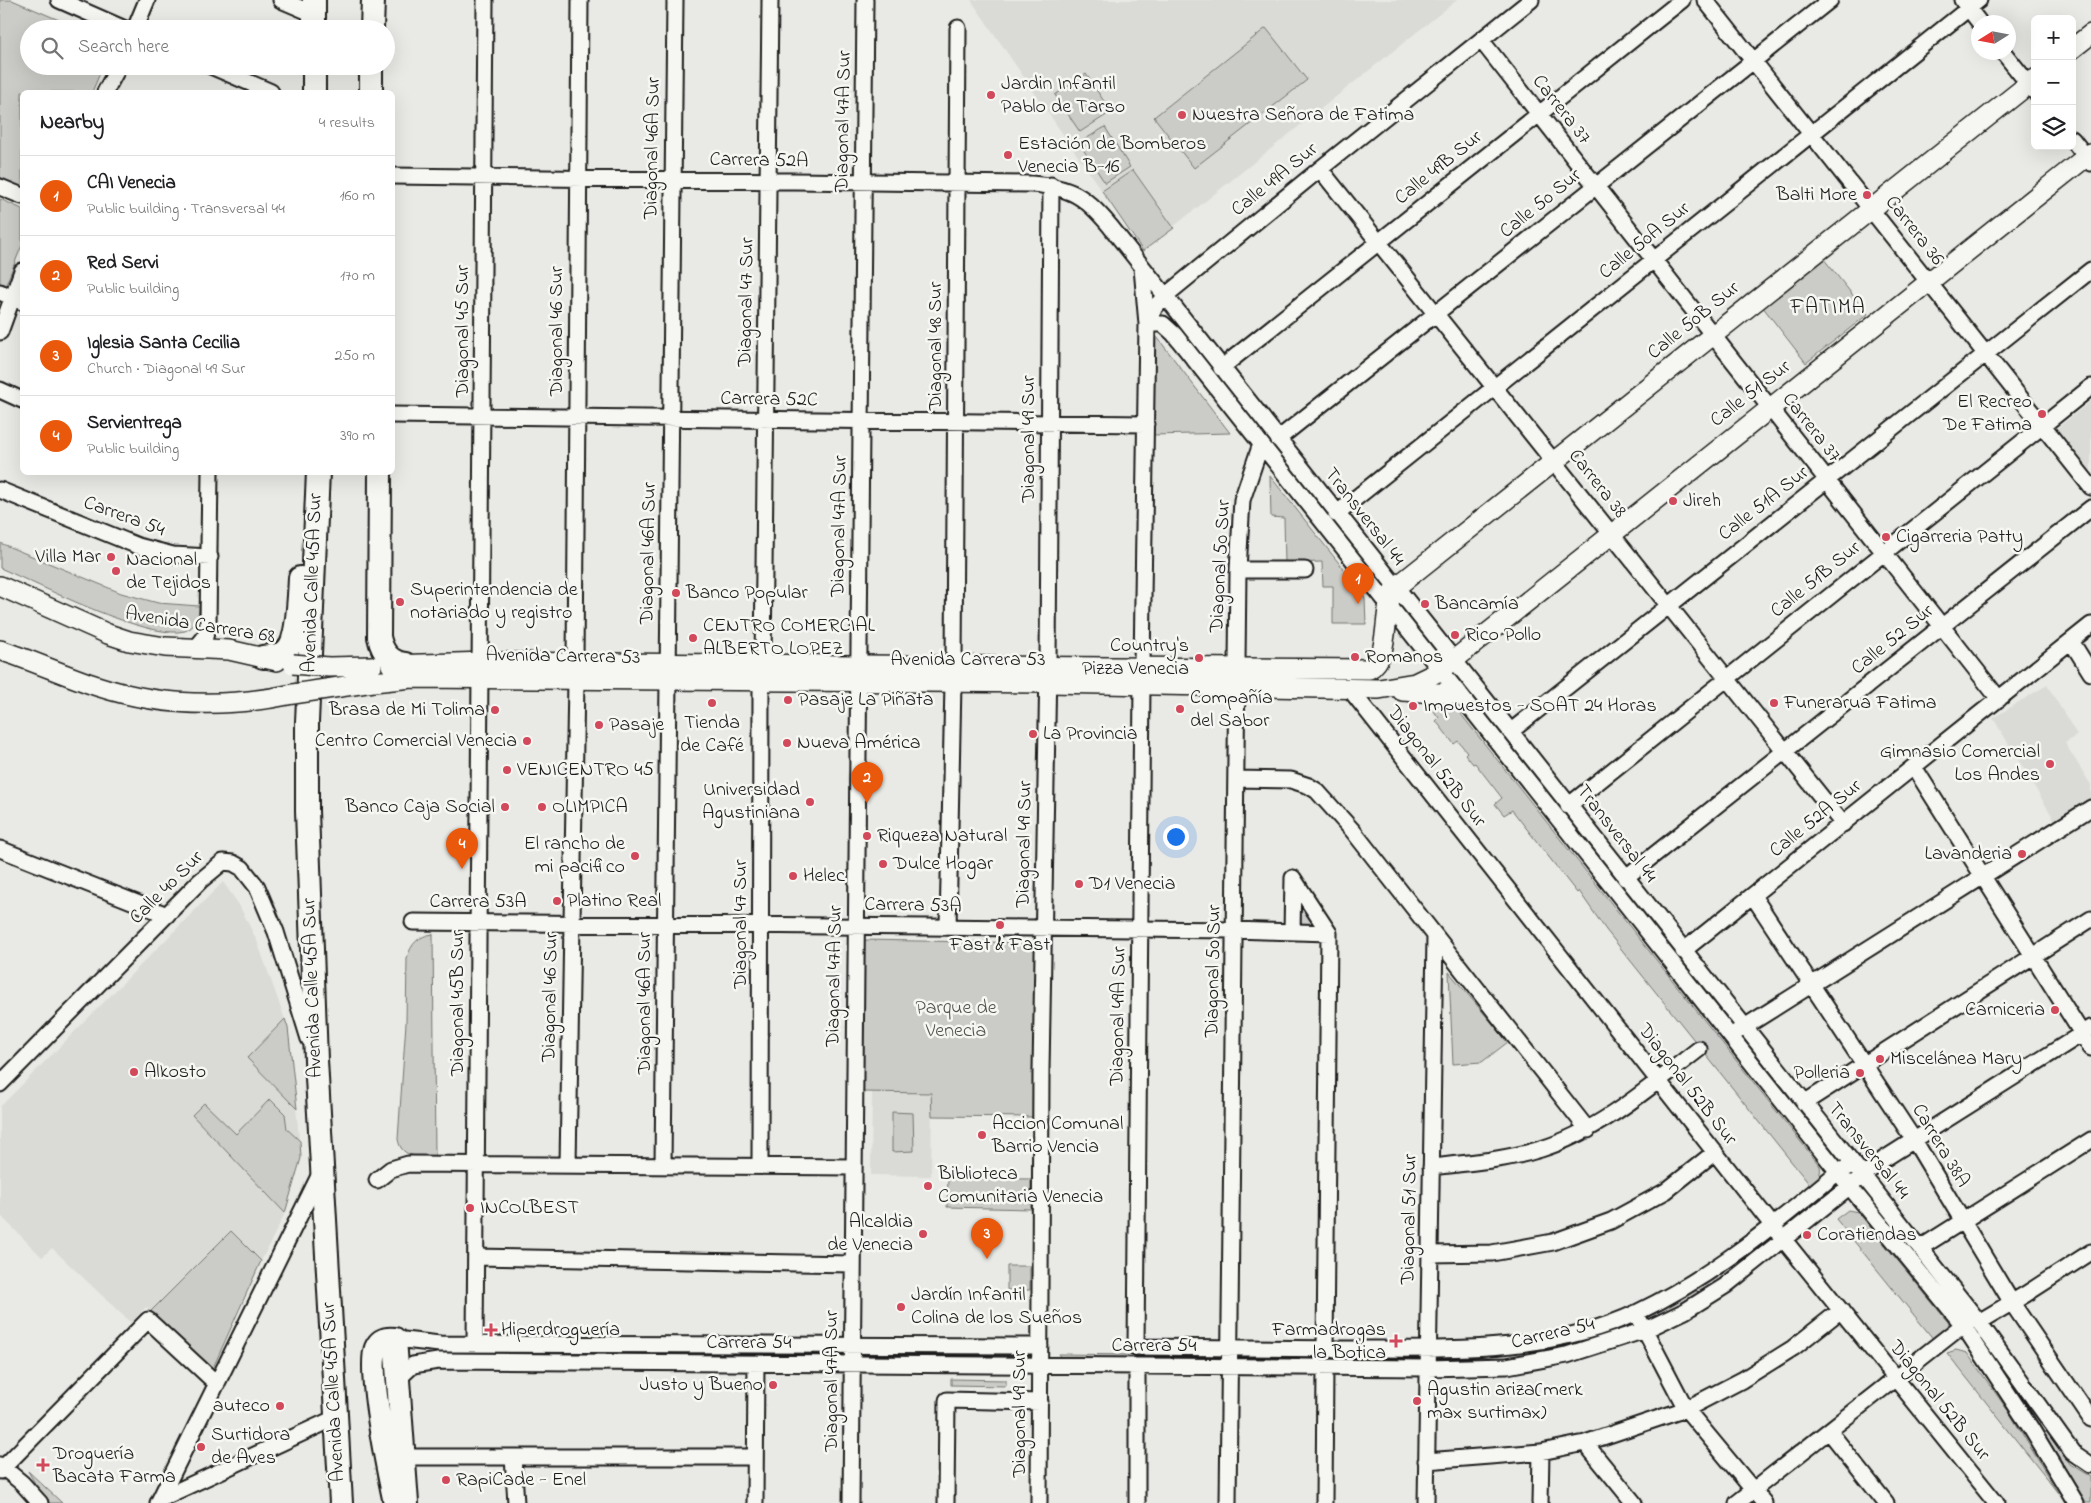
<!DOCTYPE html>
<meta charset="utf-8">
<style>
body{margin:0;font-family:"Indie Flower",sans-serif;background:#f6f6f6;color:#202124}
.controls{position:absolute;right:15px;top:15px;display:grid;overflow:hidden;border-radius:8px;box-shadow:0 5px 20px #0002}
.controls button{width:45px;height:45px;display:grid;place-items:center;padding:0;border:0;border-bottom:1px solid #e0e0e0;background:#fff;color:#202124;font:25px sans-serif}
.compass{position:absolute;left:1971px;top:15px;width:45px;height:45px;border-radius:50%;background:#fff;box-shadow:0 5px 20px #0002;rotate:259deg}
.you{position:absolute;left:1175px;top:836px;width:18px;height:18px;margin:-12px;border:4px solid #fff;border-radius:50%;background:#1a73e8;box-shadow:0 0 0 8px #1a73e833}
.badge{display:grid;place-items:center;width:32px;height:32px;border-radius:50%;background:#ea580c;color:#fff;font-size:16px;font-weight:700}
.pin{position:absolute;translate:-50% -41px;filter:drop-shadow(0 1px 2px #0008)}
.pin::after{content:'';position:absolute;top:26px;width:18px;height:15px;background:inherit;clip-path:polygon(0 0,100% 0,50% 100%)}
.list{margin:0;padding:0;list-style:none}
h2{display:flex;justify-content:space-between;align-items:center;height:65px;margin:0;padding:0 20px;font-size:21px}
h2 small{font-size:16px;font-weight:400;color:#757577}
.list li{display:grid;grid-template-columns:32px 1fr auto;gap:15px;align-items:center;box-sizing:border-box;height:80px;padding:0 20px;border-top:1px solid #e0e0e0}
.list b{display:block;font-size:19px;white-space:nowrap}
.list p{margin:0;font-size:16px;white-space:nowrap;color:#757577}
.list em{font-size:16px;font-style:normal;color:#757577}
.icon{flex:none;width:28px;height:28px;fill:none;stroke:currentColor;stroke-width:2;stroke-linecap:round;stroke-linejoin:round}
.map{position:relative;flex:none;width:2091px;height:1503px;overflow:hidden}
.search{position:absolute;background:#fff;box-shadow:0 5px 20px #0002;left:20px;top:20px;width:375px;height:55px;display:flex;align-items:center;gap:12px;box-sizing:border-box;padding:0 18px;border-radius:28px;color:#757577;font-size:19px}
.panel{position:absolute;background:#fff;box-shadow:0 5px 20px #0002;left:20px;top:90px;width:375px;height:385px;border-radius:8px}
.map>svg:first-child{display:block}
</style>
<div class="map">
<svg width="2091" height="1503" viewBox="0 0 2091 1503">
<rect width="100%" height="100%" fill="#e9e9e5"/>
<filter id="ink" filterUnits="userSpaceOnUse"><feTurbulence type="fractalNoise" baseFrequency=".02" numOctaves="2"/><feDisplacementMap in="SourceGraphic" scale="10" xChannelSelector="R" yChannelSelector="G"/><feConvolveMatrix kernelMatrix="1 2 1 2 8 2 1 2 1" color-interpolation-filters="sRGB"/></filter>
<g filter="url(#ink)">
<path fill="#dadad6" d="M971,0h486l-314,251z
M2091,401v75l-36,-46z
M2047,685l30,50 -12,8 26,42v18l-34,21 -64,-106z
M223,882l16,23 18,36 31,87 13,130 -16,55 -24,48 -30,-30 -80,80 -5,-4 -15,16 -79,-75 -10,9 -42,-42v-108z
M872,1092l60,1 -1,83 -60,-1z"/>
<path fill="#cbcbc7" stroke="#747472" d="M0,0h12l68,29h-51v37h74l-11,26h-70v95l-22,-10z
M1266,28l41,52 -113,88 -40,-51z
M1086,74l25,38 -31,20 -25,-37z
M1105,127l25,40 -25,16 -26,-40z
M1133,170l41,58 -31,23 -41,-60z
M0,199l22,10v36l-17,42 -5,-2z
M1823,258l45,56 -62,49 -44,-57z
M1154,333l76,100 -77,2z
M1270,476l91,115 4,8 1,25h-33v-38h-10l-1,-24 -37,1 -1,-45 -13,-1z
M0,543l121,50 37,10 41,3c0,11 -3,21 -14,25 -37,10 -147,-47 -185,-63z
M1447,704l9,4 364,458c2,9 -3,13 -10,19l-204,-255 -27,-39 -2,2 -65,-83 -8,5 -9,-11 7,-6 -27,-35 -2,1 -8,-10 2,-2 -9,-11 -4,3 -18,-23 3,-3 -9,-12z
M1301,903l14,21h-14z
M433,934l2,223c-15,-1 -34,2 -37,-18l8,-116 1,-65c4,-14 11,-22 26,-24z
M862,940l173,3 -2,174 -101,-1 -1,-23 -69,-1z
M1449,972l59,70 -26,20 -29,2z
M285,1019l3,9 9,81 -50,-51z
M270,1099l15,15 2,15 13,12 1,17 -16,55 -93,-98 12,-12 32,31z
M892,1112l21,1 1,38 -22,1z
M948,1178l83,1v30l-84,-2z
M1825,1193l3,3 -37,30 -3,-3z
M1848,1210l10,2 94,115 -17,14 -99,-122z
M231,1231l30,30 -49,109 -61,-59z
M1767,1238l2,4 -51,39 -57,34 -3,-3 57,-34z
M1007,1266h23v24h-23z
M1615,1328v4c-57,18 -100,27 -159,29l-1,-4c61,-2 102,-12 160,-29z
M1956,1350l11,3 42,59 49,81 -111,-140z
M494,1351h341l1,6 -341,-2z
M874,1354l147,2 3,2 -151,-1z
M1059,1354l156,2v4l-155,-2z
M1255,1357l147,2 1,4 -153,-2z
M951,1379l55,1v6l-55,-1z
M2013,1382l57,82 21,13v26h-8l-73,-119z
M28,1471l34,32h-16z"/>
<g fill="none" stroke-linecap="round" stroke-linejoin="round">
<defs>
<path id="minor" d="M59,0l66,29
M281,0l33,14
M1705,0l386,487
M1962,0l17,22
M135,29l12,-29
M1481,40l518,659
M2003,52l32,40
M211,66l60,26
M105,92l14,-26
M2072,139l19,24
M1320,169l523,655
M392,176l639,8c40,3 54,12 79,42l869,1096 93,130 19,13
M0,187l22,9
M1142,268l5,56 -5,342
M0,292l22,10
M1147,324h16l11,10 676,853 113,138 69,105 44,73
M1147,324l8,-17 10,-11 155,-127 211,-169
M0,332l22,-61
M1221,368l461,-368
M0,390l22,10
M392,415l754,9
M1278,439l552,-439
M0,490l138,56 35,9 37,2
M1336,514l643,-514
M1238,570h67
M2071,641l20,32
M195,649l10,-12 3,-13 2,-152
M575,663l5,-663
M763,664l7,-664
M954,665l4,-637
M1142,684l-6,663c72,1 144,1 216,2 95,0 197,5 286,-37 74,-35 138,-88 200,-140l8,-4
M1349,688l435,552 212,263
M1510,732l581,-462
M1914,767l177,281
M1236,779l55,1 18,6 8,5 36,40 235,299
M1568,806l523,-419
M0,849l167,66
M1293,878l36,55 -4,416
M1625,878l466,-370
M1753,896l161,244 98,163 79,116
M413,922l821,8 95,3
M948,927l5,-244
M1292,932l1,-54
M1683,951l408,-326
M1735,1033l356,-225
M0,1084l200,-203 23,-19 10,1 9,5 15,19 19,45 33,107
M1804,1103l287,-184
M568,1165l8,-485
M663,1166l12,-1166
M760,1166l1,-484
M1431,1167c37,-4 75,-7 110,-18 59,-18 110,-63 158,-100
M377,1180l14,-11 17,-5 445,3
M1920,1248l171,-108
M1430,1254l62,-1 61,-11 58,-21 55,-30 49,-39
M476,1257l376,7
M1640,1321l46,88 78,94
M1979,1322l47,-28 65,-42
M395,1339l45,5 600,2
M475,1344l10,-1344
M398,1379l15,-14 25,-4 990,7 79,-2 60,-11 78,-25 40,-19 40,-25 159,-127 207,-131
M1829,1431l57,72
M1585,1443l49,60
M404,1457h351
M513,1457l3,46
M1426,1461l115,-9 44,-9 101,-34 56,-29 51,-32 48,-38
M0,1465l22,18 18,20
M0,1471l148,-151 69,64
M160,1499l175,-81
M158,1503l163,-331
M755,1503l1,-140
M851,1503l14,-1503
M946,1503l1,-103 93,2
M1039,1503l2,-432 7,-406 3,-480
M1137,1503v-137
M1228,1503l10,-933 4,-70 19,-56
M1324,1503l1,-136
M1426,1503l9,-567
M1540,1503l1,-51
M1737,1503l226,-178"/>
<path id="major" d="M2072,49l19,-15
M0,586l108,48 21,7 36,6 64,3 48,11
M0,650c33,11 64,25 97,36 64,21 130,22 196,8
M391,665l95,-3 883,7c23,-12 12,-60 26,-81l640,-509
M373,682l39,-4 636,5 331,6 36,-6 25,-12 651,-518
M1402,691l56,3"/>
<path id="highway" d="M314,0v29
M372,29l1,-29
M314,66v26
M371,92v-26
M318,472l-11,250v89l9,249 25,443
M380,472l-1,165c3,14 10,25 26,27
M263,657c8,-1 17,-1 23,-6 12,-10 13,-56 14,-73
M395,1503c-6,-28 -28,-133 -19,-155 4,-9 10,-10 19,-9l12,164"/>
</defs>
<use href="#minor" stroke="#1c1c1c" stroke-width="19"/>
<use href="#major" stroke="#1c1c1c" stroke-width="22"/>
<use href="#highway" stroke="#1c1c1c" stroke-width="26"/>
<use href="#minor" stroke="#f6f6f2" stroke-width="15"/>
<use href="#major" stroke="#f6f6f2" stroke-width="19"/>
<use href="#highway" stroke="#f6f6f2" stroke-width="22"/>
<defs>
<path id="major-bridge" d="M293,664l36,3 43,-1
M293,694l80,-12"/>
</defs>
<use href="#major-bridge" stroke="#1c1c1c" stroke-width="22" stroke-linecap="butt"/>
<use href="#major-bridge" stroke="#f6f6f2" stroke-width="19"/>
</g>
</g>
<g fill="#d1495b" stroke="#f6f6f2" stroke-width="2">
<circle cx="991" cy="95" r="5"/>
<circle cx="1182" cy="115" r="5"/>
<circle cx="1008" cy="155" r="5"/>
<circle cx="1867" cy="195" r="5"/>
<circle cx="2042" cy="414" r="5"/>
<circle cx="1673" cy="501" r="5"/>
<circle cx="1886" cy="537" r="5"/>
<circle cx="111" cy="557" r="5"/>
<circle cx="116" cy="571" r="5"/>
<circle cx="676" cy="593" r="5"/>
<circle cx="400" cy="602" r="5"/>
<circle cx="1425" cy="604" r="5"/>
<circle cx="1455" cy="635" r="5"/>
<circle cx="693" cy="638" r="5"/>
<circle cx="1355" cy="657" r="5"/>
<circle cx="1199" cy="658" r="5"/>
<circle cx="788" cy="700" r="5"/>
<circle cx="712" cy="703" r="5"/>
<circle cx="1774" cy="703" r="5"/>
<circle cx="1413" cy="706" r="5"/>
<circle cx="1180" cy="709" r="5"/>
<circle cx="495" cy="710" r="5"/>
<circle cx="599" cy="725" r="5"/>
<circle cx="1033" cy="734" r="5"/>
<circle cx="527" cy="741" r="5"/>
<circle cx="787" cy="743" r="5"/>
<circle cx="2050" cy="764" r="5"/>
<circle cx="507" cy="770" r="5"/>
<circle cx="810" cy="802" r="5"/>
<circle cx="505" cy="807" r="5"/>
<circle cx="542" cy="807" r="5"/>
<circle cx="867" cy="836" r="5"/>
<circle cx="2022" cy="854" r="5"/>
<circle cx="635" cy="856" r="5"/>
<circle cx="883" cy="864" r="5"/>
<circle cx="793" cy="876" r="5"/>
<circle cx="1079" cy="884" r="5"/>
<circle cx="557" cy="901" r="5"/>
<circle cx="1000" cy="925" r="5"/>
<circle cx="2055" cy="1010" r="5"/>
<circle cx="1880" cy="1059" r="5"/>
<circle cx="134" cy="1072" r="5"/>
<circle cx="1860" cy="1073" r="5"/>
<circle cx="982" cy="1135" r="5"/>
<circle cx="928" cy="1186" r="5"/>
<circle cx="470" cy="1208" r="5"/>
<circle cx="923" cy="1234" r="5"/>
<circle cx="1807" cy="1235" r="5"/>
<circle cx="901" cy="1307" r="5"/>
<path d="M488.5 1322.5h5v5h5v5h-5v5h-5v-5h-5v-5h5z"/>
<path d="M1393.5 1333.5h5v5h5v5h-5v5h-5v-5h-5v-5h5z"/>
<circle cx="773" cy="1385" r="5"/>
<circle cx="1417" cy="1401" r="5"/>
<circle cx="280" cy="1406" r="5"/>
<circle cx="201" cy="1447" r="5"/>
<path d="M40.5 1457.5h5v5h5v5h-5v5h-5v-5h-5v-5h5z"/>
<circle cx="446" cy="1480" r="5"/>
</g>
<g text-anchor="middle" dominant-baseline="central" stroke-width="5" stroke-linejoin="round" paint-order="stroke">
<g font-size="20" fill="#1c1c1c" stroke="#f6f6f2" text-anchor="start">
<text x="1001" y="84">Jardin Infantil<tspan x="1001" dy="23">Pablo de Tarso</tspan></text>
<text x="1192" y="115">Nuestra Señora de Fatima</text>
<text x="1018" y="144">Estación de Bomberos<tspan x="1018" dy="23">Venecia B-16</tspan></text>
<text x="1857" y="195" text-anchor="end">Balti More</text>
<text x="2032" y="402" text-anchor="end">El Recreo<tspan x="2032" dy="23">De Fatima</tspan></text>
<text x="1683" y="501">Jireh</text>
<text x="1896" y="537">Cigarreria Patty</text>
<text x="101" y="557" text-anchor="end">Villa Mar</text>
<text x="126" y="560">Nacional<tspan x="126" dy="23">de Tejidos</tspan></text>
<text x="410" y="590">Superintendencia de<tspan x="410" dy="23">notariado y registro</tspan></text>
<text x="686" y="593">Banco Popular</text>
<text x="1435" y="604">Bancamía</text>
<text x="703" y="626">CENTRO COMERCIAL<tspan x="703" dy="23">ALBERTO LOPEZ</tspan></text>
<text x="1465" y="635">Rico Pollo</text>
<text x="1189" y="646" text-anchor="end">Country's<tspan x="1189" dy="23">Pizza Venecia</tspan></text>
<text x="1365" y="657">Romanos</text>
<text x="1190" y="698">Compañía<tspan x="1190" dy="23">del Sabor</tspan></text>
<text x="798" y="700">Pasaje La Piñata</text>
<text x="1784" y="703">Funerarua Fatima</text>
<text x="1423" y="706">Impuestos - SOAT 24 Horas</text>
<text x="485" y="710" text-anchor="end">Brasa de Mi Tolima</text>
<text x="712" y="723" text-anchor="middle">Tienda<tspan x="712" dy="23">de Café</tspan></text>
<text x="609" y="725">Pasaje</text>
<text x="1043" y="734">La Provincia</text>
<text x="517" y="741" text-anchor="end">Centro Comercial Venecia</text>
<text x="797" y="743">Nueva América</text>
<text x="2040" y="752" text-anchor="end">Gimnasio Comercial<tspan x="2040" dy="23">Los Andes</tspan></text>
<text x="517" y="770">VENICENTRO 45</text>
<text x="800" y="790" text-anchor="end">Universidad<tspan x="800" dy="23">Agustiniana</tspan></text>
<text x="495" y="807" text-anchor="end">Banco Caja Social</text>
<text x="552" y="807">OLIMPICA</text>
<text x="877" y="836">Riqueza Natural</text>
<text x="625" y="844" text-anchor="end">El rancho de<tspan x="625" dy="23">mi pacifico</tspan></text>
<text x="2012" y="854" text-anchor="end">Lavanderia</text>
<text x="893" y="864">Dulce Hogar</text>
<text x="803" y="876">Helec</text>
<text x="1089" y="884">D1 Venecia</text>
<text x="567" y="901">Platino Real</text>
<text x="1000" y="945" text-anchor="middle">Fast &amp; Fast</text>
<text x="2045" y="1010" text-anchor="end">Carniceria</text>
<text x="1890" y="1059">Miscelánea Mary</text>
<text x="144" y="1072">Alkosto</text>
<text x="1850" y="1073" text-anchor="end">Polleria</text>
<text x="992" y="1124">Accion Comunal<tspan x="992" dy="23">Barrio Vencia</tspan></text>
<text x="938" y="1174">Biblioteca<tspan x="938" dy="23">Comunitaria Venecia</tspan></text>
<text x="480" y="1208">INCOLBEST</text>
<text x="913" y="1222" text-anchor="end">Alcaldia<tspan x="913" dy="23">de Venecia</tspan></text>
<text x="1817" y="1235">Coratiendas</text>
<text x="911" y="1295">Jardín Infantil<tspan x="911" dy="23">Colina de los Sueños</tspan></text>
<text x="501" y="1330">Hiperdroguería</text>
<text x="1386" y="1330" text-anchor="end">Farmadrogas<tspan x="1386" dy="23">la Botica</tspan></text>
<text x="763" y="1385" text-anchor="end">Justo y Bueno</text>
<text x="1427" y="1390">Agustin ariza(merk<tspan x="1427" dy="23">max surtimax)</tspan></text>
<text x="270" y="1406" text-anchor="end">auteco</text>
<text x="211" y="1435">Surtidora<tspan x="211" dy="23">de Aves</tspan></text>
<text x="53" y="1454">Droguería<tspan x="53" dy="23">Bacata Farma</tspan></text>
<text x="456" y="1480">RapiCade - Enel</text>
</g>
<g font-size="20" fill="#1c1c1c" stroke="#f6f6f2">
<text transform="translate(1561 110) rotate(52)">Carrera 37</text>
<text transform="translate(844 121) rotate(-89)">Diagonal 47A Sur</text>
<text transform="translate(653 148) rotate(-89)">Diagonal 46A Sur</text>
<text transform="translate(759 161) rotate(1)">Carrera 52A</text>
<text transform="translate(1439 168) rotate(-39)">Calle 49B Sur</text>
<text transform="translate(1275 180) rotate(-39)">Calle 49A Sur</text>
<text transform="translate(1541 204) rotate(-39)">Calle 50 Sur</text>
<text transform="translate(1914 231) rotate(52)">Carrera 36</text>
<text transform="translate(1645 241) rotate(-39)">Calle 50A Sur</text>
<text transform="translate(747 302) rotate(-89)">Diagonal 47 Sur</text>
<text transform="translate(1694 321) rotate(-39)">Calle 50B Sur</text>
<text transform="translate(463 331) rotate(-90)">Diagonal 45 Sur</text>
<text transform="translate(557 331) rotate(-90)">Diagonal 46 Sur</text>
<text transform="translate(936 346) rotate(-90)">Diagonal 48 Sur</text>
<text transform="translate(1751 394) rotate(-38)">Calle 51 Sur</text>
<text transform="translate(769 400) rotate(1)">Carrera 52C</text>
<text transform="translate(1811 428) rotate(52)">Carrera 37</text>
<text transform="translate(1029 439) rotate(-90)">Diagonal 49 Sur</text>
<text transform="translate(1597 484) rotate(52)">Carrera 38</text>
<text transform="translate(1764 504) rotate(-38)">Calle 51A Sur</text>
<text transform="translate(124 517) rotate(20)">Carrera 54</text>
<text transform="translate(1364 517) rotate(52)">Transversal 44</text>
<text transform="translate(840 526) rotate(-89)">Diagonal 47A Sur</text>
<text transform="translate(649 553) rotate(-89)">Diagonal 46A Sur</text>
<text transform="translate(1221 566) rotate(-87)">Diagonal 50 Sur</text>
<text transform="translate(1816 580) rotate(-39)">Calle 51B Sur</text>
<text transform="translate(313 583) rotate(-88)">Avenida Calle 45A Sur</text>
<text transform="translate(200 626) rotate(9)">Avenida Carrera 68</text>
<text transform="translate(1893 640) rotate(-39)">Calle 52 Sur</text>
<text transform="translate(563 657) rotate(1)">Avenida Carrera 53</text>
<text x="968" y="660">Avenida Carrera 53</text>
<text transform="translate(1436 767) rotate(52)">Diagonal 52B Sur</text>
<text transform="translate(1816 819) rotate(-39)">Calle 52A Sur</text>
<text transform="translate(1616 834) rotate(52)">Transversal 44</text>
<text transform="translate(1025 844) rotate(-89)">Diagonal 49 Sur</text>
<text transform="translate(167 888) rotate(-45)">Calle 40 Sur</text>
<text x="478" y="902">Carrera 53A</text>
<text transform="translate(913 906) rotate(1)">Carrera 53A</text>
<text transform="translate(741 924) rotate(-90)">Diagonal 47 Sur</text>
<text transform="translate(1214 971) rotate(-89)">Diagonal 50 Sur</text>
<text transform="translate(835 976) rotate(-89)">Diagonal 47A Sur</text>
<text transform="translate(313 988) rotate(-92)">Avenida Calle 45A Sur</text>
<text transform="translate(551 997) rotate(-89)">Diagonal 46 Sur</text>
<text transform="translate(458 1003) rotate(-90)">Diagonal 45B Sur</text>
<text transform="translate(645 1003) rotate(-90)">Diagonal 46A Sur</text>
<text transform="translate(1119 1016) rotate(-89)">Diagonal 49A Sur</text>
<text transform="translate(1687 1085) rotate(52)">Diagonal 52B Sur</text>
<text transform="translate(1940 1146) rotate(59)">Carrera 38A</text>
<text transform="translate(1868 1151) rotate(51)">Transversal 44</text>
<text transform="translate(1410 1219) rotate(-89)">Diagonal 51 Sur</text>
<text transform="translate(1553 1334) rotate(-13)">Carrera 54</text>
<text x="749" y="1343">Carrera 54</text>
<text x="1154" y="1346">Carrera 54</text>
<text transform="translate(832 1381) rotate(-90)">Diagonal 47A Sur</text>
<text transform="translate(334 1392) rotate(-93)">Avenida Calle 45A Sur</text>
<text transform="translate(1939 1401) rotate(51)">Diagonal 52B Sur</text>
<text transform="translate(1020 1414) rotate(-90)">Diagonal 49 Sur</text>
</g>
<g font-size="20" fill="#51514f" stroke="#f6f6f2">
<text x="956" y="1008">Parque de<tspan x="956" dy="23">Venecia</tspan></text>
</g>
<g font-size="21" letter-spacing="1" fill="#1c1c1c" stroke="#f6f6f2">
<text x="1828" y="308">FATIMA</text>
</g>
</g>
</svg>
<div class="controls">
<button>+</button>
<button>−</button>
<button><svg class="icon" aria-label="layers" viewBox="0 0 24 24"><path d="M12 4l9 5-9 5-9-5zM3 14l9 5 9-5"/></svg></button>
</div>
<svg class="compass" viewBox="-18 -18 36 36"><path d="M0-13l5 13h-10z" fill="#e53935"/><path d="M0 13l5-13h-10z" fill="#757577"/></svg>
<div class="you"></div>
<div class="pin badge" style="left:1358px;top:604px">1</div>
<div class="pin badge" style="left:867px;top:803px">2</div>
<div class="pin badge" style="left:987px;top:1259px">3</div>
<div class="pin badge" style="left:462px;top:869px">4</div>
<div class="search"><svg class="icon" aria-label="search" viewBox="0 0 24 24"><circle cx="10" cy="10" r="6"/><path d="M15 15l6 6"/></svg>Search here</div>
<section class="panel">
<h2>Nearby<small>4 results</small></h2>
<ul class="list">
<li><span class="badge">1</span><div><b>CAI Venecia</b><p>Public building · Transversal 44</p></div><em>160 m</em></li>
<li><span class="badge">2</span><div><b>Red Servi</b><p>Public building</p></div><em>170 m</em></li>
<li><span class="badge">3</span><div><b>Iglesia Santa Cecilia</b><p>Church · Diagonal 49 Sur</p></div><em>250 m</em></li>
<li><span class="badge">4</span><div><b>Servientrega</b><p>Public building</p></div><em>390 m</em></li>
</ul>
</section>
</div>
